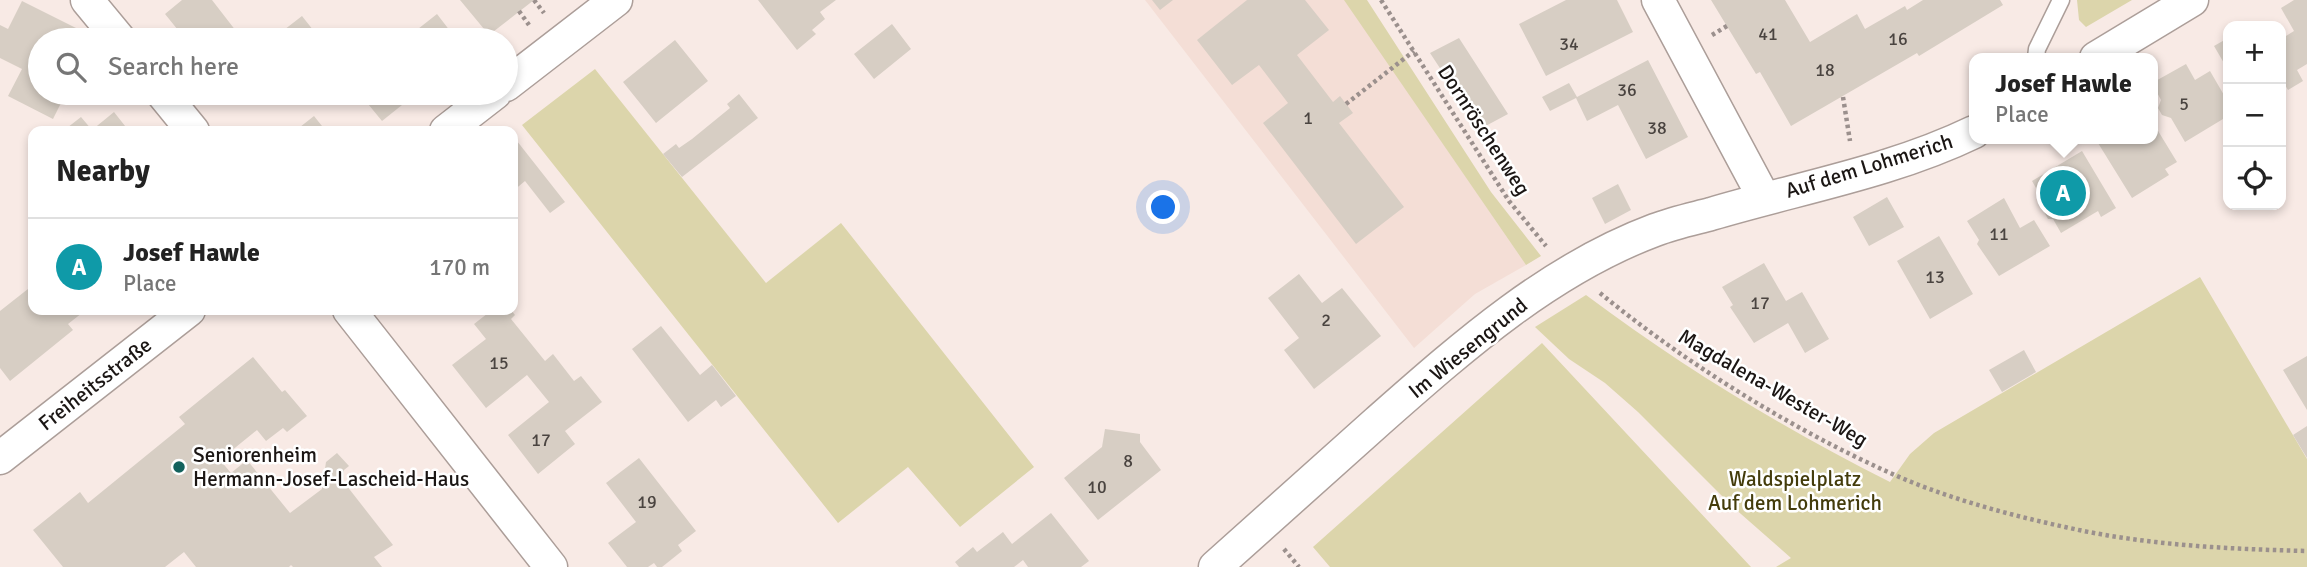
<!DOCTYPE html>
<meta charset="utf-8">
<style>
body{margin:0;font-family:Signika,sans-serif;background:#f2f2f2;color:#222}
.controls{position:absolute;right:21px;top:21px;display:grid;overflow:hidden;border-radius:14px;box-shadow:0 4px 10px #0003}
.controls button{width:63px;height:63px;display:grid;place-items:center;padding:0;border:0;border-bottom:2px solid #e0e0e0;background:#fff;color:#222;font:35px sans-serif}
.you{position:absolute;left:1164px;top:208px;width:24px;height:24px;margin:-18px;border:5px solid #fff;border-radius:50%;background:#1a73e8;box-shadow:0 0 0 10px #1a73e833}
.badge{display:grid;place-items:center;width:46px;height:46px;border-radius:50%;background:#0f766e;color:#fff;font-size:23px;font-weight:700}
.pin{position:absolute;translate:-50% -50%;border:4px solid #fff;box-shadow:0 2px 7px #0006}
.popup{position:absolute;left:1969px;top:53px;width:189px;height:91px;box-sizing:border-box;display:grid;place-content:center;border-radius:14px;background:#fff;filter:drop-shadow(0 2px 5px #0005);font-size:23px;white-space:nowrap;color:#767676}
.popup b{font-size:26px;color:#222}
.popup::after{content:'';position:absolute;left:50%;top:100%;margin-left:-14px;border:14px solid transparent;border-top-color:#fff}
.list{margin:0;padding:0;list-style:none}
h2{display:flex;justify-content:space-between;align-items:center;height:91px;margin:0;padding:0 28px;font-size:30px}
h2 small{font-size:23px;font-weight:400;color:#767676}
.list li{display:grid;grid-template-columns:46px 1fr auto;gap:21px;align-items:center;box-sizing:border-box;height:98px;padding:0 28px;border-top:2px solid #e0e0e0}
.list b{display:block;font-size:26px;white-space:nowrap}
.list p{margin:0;font-size:23px;white-space:nowrap;color:#767676}
.list em{font-size:23px;font-style:normal;color:#767676}
.icon{flex:none;width:38px;height:38px;fill:none;stroke:currentColor;stroke-width:2;stroke-linecap:round;stroke-linejoin:round}
.map{position:relative;flex:none;width:2307px;height:567px;overflow:hidden}
.search{position:absolute;background:#fff;box-shadow:0 4px 10px #0003;left:28px;top:28px;width:490px;height:77px;display:flex;align-items:center;gap:18px;box-sizing:border-box;padding:0 24px;border-radius:38px;color:#767676;font-size:26px}
.panel{position:absolute;background:#fff;box-shadow:0 4px 10px #0003;left:28px;top:126px;width:490px;height:189px;border-radius:14px}
.map>svg:first-child{display:block}
</style>
<div class="map">
<svg width="2307" height="567" viewBox="0 0 2307 567">
<rect width="100%" height="100%" fill="#f8eae5"/>
<path fill="#f4ded6" d="M1145,0h200l181,265 -51,29 -61,54z"/>
<path fill="#dcd5ab" d="M1344,0h23l124,192 50,64 -15,9z
M2077,0h55l-46,27 -7,-7z
M595,69l171,214 75,-60 193,244 -74,60 -52,-60 -70,56 -316,-398z
M2200,277l107,182v108h-531l15,-9 -58,-51 -95,-95 -33,-29 -36,-24 -34,-32 51,-32c96,72 197,133 304,187l20,-28 24,-21z
M1542,343l209,224h-421l-17,-20z"/>
<path fill="#d7cec4" d="M182,0h30l31,40h-57l-21,-26z
M460,0h74l-45,35z
M758,0h78l-16,12 5,7 -13,11 4,4 -19,16z
M1152,0h21l-13,10z
M1247,0h58l24,30 -32,25 36,47 7,-6 13,17 -14,10 65,84 -48,37 -93,-121 25,-20 -29,-38 -27,20 -35,-45z
M1566,0h51l16,32 -87,44 -27,-52z
M1711,0h74l25,42 47,-28 8,15 40,-23 2,4 16,-10h77l3,5 -84,51 -2,-3 -126,73 -31,-54 -4,2z
M2294,0h13v64l-10,6 6,11 -15,9 -6,-10 -1,1v-27l5,-3 -5,-12 13,-8 -13,-23z
M22,1l56,28 -5,11h-33v53h26l-13,26 -45,-23 14,-27 -22,-11v-33l8,4z
M437,14l20,26h-53z
M302,16l19,24h-50z
M892,24l19,25 -37,30 -20,-25z
M1459,38l49,76 -28,15 -50,-76z
M2228,38v32l-14,-24z
M675,40l33,41 -52,42 -33,-41z
M1648,60l40,77 -42,22 -28,-54 -31,16 -11,-23 -26,13 -8,-14 27,-14 8,14z
M2186,64l9,16 15,-9 18,31v14l-43,26 -14,-24 -9,-3 -4,-7 3,-8 -9,-17z
M359,93h58l-35,28z
M739,94l19,24 -76,59 -19,-23 13,-10 3,4 13,-9 38,-31 -3,-4z
M114,112l15,19h-66l18,-14 11,13z
M314,116l12,15h-31z
M2152,121l25,41 -12,7 4,6 -37,23 -34,-55 7,-4h47z
M513,136l52,66 -15,11 -25,-32 -12,10z
M2082,151l34,57 -15,9 -3,-6 -37,22 -8,-14h-5l-5,-9 2,-6 -13,-23z
M1618,184l13,26 -26,14 -13,-26z
M1887,197l17,30 -35,19 -16,-29z
M2004,198l16,30 14,-8 16,26 -51,30 -22,-32 2,-4 -12,-19z
M1939,236l34,58 -43,25 -33,-58z
M1764,263l22,38 16,-9 27,47 -24,14 -17,-30 -34,20 -24,-36 3,-2 -11,-18z
M1299,274l23,29 20,-15 39,48 -67,53 -30,-39 15,-12 -31,-40z
M33,285v25h46l3,3 -14,11 5,6 -63,51 -10,-13v-57z
M492,310h19l4,5 -4,4 34,42 8,-7 21,27 7,-5 21,26 -37,29 10,13 -37,30 -30,-39 41,-33 -22,-27 -41,33 -34,-43 34,-26 -12,-15z
M661,326l39,49 12,-10 24,31 -15,11 -5,-7 -28,22 -56,-73z
M2024,350l12,22 -34,20 -13,-22z
M2307,356v54l-24,-40z
M253,357l29,35 3,-2 22,26 -20,16 -4,-4 -17,13 -9,-11 -37,30 11,13 16,-13 43,53 32,-24 4,-27 11,-9 12,13 -5,4 -1,11 50,64 -19,12 8,10h-89l-2,-2 -2,2h-93l-12,-15 -19,15h-102l-30,-37 47,-38 8,11 97,-79 -6,-7z
M2307,426v32l-14,-23z
M1105,429l35,5v8l21,28 -63,50 -34,-42 38,-31z
M639,458l57,73 -18,14 4,6 -20,16h-5l-3,-4 -6,4h-21l-19,-24 28,-21 -30,-39z
M1051,513l38,48 -8,6h-53l-5,-7 -9,7h-55l-4,-5 18,-15 4,5 26,-20 9,12z"/>
<g fill="none" stroke-linecap="round" stroke-linejoin="round">
<defs>
<path id="service" d="M2036,58l1,-9 24,-49"/>
<path id="minor" d="M87,0l33,40
M1658,0l106,198
M2096,58l96,-58
M506,85l110,-85
M162,93l31,38
M446,131l49,-38
M349,310l202,257
M0,458l189,-148
M1215,567c54,-48 108,-96 162,-145 84,-74 171,-152 278,-192 18,-7 37,-11 56,-16 87,-26 180,-42 263,-82"/>
</defs>
<use href="#service" stroke="#ac9e99" stroke-width="19"/>
<use href="#minor" stroke="#ac9e99" stroke-width="35"/>
<path stroke="#9b908d" stroke-width="4.5" stroke-dasharray="3.5 3.5" stroke-linecap="butt" d="M534,0l10,13
M1381,0l128,201 37,45
M519,11l10,14
M1712,35l15,-9
M1843,97l7,44
M1346,104l68,-53
M1600,293c84,69 188,134 288,179 55,25 117,42 177,55 79,18 161,22 242,24
M1284,549l15,18"/>
<use href="#service" stroke="#fff" stroke-width="16"/>
<use href="#minor" stroke="#fff" stroke-width="32"/>
</g>
<circle fill="#13625d" stroke="#fff" stroke-width="2.5" cx="179" cy="467" r="7"/>
<g text-anchor="middle" dominant-baseline="central" stroke-width="5" stroke-linejoin="round" paint-order="stroke">
<g font-size="18" fill="#4a4440">
<text x="1768" y="34">41</text>
<text x="1898" y="39">16</text>
<text x="1569" y="44">34</text>
<text x="1825" y="70">18</text>
<text x="1627" y="90">36</text>
<text x="2184" y="104">5</text>
<text x="1308" y="118">1</text>
<text x="1657" y="128">38</text>
<text x="1999" y="234">11</text>
<text x="1935" y="277">13</text>
<text x="1760" y="303">17</text>
<text x="1326" y="320">2</text>
<text x="499" y="363">15</text>
<text x="541" y="440">17</text>
<text x="1128" y="461">8</text>
<text x="1097" y="487">10</text>
<text x="647" y="502">19</text>
</g>
<g font-size="21" fill="#1b1614" stroke="#fff">
<text transform="translate(1484 130) rotate(57)">Dornröschenweg</text>
<text transform="translate(1869 166) rotate(-17)">Auf dem Lohmerich</text>
<text transform="translate(1468 348) rotate(-39)">Im Wiesengrund</text>
<text transform="translate(95 384) rotate(-38)">Freiheitsstraße</text>
<text transform="translate(1773 388) rotate(30)">Magdalena-Wester-Weg</text>
</g>
<g font-size="21" fill="#1b1614" stroke="#fff" text-anchor="start">
<text x="193" y="455">Seniorenheim<tspan x="193" dy="24">Hermann-Josef-Lascheid-Haus</tspan></text>
</g>
<g font-size="21" fill="#443c0b" stroke="#fff">
<text x="1795" y="479">Waldspielplatz<tspan x="1795" dy="24">Auf dem Lohmerich</tspan></text>
</g>
</g>
</svg>
<div class="controls">
<button>+</button>
<button>−</button>
<button><svg class="icon" aria-label="locate" viewBox="0 0 24 24"><circle cx="12" cy="12" r="6"/><path d="M12 2v4M12 18v4M2 12h4M18 12h4"/></svg></button>
</div>
<div class="you"></div>
<div class="pin badge" style="left:2063px;top:193px;background:#0f9aa8">A</div>
<div class="popup"><b>Josef Hawle</b>Place</div>
<div class="search"><svg class="icon" aria-label="search" viewBox="0 0 24 24"><circle cx="10" cy="10" r="6"/><path d="M15 15l6 6"/></svg>Search here</div>
<section class="panel">
<h2>Nearby<small></small></h2>
<ul class="list">
<li><span class="badge" style="background:#0f9aa8">A</span><div><b>Josef Hawle</b><p>Place</p></div><em>170 m</em></li>
</ul>
</section>
</div>
